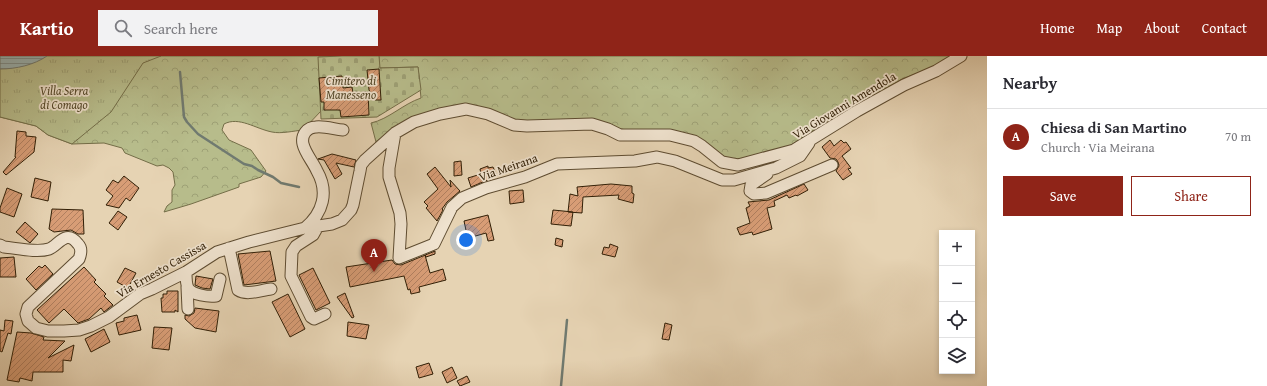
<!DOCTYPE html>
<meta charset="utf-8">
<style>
body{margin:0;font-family:"Gentium Book Plus",serif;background:#f2f2f3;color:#2b2b33}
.controls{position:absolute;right:12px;bottom:12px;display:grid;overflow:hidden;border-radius:0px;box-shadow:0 2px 6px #0003}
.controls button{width:36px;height:36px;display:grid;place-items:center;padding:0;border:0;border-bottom:1px solid #e1e1e2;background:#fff;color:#2b2b33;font:20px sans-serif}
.you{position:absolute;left:466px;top:184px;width:14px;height:14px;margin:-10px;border:3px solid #fff;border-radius:50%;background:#1a73e8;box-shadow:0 0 0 6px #1a73e833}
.badge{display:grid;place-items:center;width:26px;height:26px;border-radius:50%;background:#8f2418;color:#fff;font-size:13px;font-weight:700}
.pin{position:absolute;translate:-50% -33px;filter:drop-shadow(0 1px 2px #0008)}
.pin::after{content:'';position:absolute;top:21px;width:14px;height:12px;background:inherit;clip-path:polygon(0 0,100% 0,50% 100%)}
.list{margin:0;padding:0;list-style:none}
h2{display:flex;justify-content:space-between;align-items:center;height:52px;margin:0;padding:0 16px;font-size:17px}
h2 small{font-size:13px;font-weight:400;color:#7c7c81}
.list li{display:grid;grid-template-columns:26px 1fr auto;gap:12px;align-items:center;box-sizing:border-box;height:56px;padding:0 16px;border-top:1px solid #e1e1e2}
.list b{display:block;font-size:15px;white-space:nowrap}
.list p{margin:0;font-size:13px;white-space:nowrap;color:#7c7c81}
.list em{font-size:13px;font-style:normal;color:#7c7c81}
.actions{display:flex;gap:8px;padding:12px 16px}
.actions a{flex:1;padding:9px 0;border:1px solid #8f2418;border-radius:0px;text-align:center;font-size:14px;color:#8f2418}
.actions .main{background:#8f2418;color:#fff}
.icon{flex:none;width:22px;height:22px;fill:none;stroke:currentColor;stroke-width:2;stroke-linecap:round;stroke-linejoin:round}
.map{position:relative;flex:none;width:987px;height:330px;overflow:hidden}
header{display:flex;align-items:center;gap:24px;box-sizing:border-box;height:56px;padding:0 20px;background:#8f2418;color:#fff}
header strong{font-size:19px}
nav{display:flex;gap:22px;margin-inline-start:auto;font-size:14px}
.search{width:280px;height:36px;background:#f2f2f3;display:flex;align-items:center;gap:10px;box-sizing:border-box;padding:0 14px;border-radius:0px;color:#7c7c81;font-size:15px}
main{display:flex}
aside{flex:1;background:#fff}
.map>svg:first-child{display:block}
</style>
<header>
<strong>Kartio</strong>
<div class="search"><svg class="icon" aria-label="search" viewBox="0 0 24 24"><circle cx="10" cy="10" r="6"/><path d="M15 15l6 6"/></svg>Search here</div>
<nav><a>Home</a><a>Map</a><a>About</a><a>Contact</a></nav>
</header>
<main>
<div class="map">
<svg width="987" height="330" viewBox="0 0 987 330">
<defs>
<pattern id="forest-crowns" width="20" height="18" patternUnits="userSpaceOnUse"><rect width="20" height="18" fill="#b7bc8b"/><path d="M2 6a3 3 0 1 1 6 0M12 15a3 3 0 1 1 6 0" fill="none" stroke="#9ea176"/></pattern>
<pattern id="cemetery-stones" width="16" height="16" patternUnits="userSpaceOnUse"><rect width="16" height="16" fill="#b7bc8b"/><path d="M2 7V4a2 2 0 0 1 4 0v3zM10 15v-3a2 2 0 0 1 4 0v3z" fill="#9ea176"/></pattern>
<pattern id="park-tufts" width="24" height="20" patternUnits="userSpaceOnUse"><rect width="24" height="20" fill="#b7bc8b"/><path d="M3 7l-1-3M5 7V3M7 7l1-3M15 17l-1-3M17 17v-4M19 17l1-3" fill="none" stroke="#9ea176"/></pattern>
<pattern id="water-rules" width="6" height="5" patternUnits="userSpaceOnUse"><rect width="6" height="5" fill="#9ab6b7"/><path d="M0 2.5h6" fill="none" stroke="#7e9393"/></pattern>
<pattern id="building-hatch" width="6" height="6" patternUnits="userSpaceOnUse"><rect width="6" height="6" fill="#d89d76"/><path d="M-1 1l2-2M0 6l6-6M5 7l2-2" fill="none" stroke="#b07f5f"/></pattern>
</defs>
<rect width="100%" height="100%" fill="#e6d3b3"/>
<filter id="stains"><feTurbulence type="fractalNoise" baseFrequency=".005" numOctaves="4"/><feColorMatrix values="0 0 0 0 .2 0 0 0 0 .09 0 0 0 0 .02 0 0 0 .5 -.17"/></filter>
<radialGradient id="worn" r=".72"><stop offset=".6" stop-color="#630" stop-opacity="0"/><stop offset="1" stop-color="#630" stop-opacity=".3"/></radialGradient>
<path fill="url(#forest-crowns)" stroke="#746e48" d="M95,0h247l-23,1 2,54 -18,19c-10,1 -22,4 -31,2 -16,-3 -33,-16 -48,-8l-2,6 7,10 22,10 15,21 -5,6 -22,7v3l-48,17 -27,8 3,-6 5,-4v-12l3,-5 -2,-13 -4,-4 -6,-3 -6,1 -32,-13 -3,-5 -18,-5 -32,1 -24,-9 -12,-9 -36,-9v-34z
M379,0h574l-9,7 -42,16 -34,21 -33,16 -50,33 -44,12 -13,-1 -27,-21 -71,-8 -29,-7 -76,3 -49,-21 -80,21 -20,15 -5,-19c18,-4 32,-19 50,-25l-3,-31 -39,1z"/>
<path fill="url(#cemetery-stones)" stroke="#746e48" d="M342,0h37l1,12 38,-1 3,23 -44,27 -56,2 -3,-62z"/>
<path fill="url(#park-tufts)" stroke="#746e48" d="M0,0h161l-18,7 -32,49 -39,32 -24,-9 -12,-9 -36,-9z"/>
<path fill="url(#water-rules)" stroke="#707a70" d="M0,0h47c-13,9 -31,13 -47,13z"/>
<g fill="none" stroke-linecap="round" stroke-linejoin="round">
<path stroke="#707a70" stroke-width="2.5" d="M180,16l4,45 3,5 11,12 46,30 8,2 6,4 15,7 8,6 18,4
M561,330l6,-66"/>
</g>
<path fill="url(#building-hatch)" stroke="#311f06" d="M379,13l2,31h-6l-6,-10 -2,-20z
M342,20l1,12 9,-1 1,6 15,-1 1,23 -28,2 -1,-7h-16v-8h-3l-2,-24z
M17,75l9,1v4l10,1 -2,15 -28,23 -3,-3 13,-15h-1z
M830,84l4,6 7,-6 3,3 2,-1 5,7 -9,7 9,12 -3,1 4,5 -9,6 -7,-9 3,-5 -1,-4 -2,-3 -6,-1 -8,-11z
M332,98l24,6 -2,7 -18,-4 6,11 -7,5 -11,-19 -6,-1z
M461,105l1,14 -8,1v-14z
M488,110v2l5,-1 4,9 -26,11 -3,-9 13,-4 -1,-5z
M435,111l16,20 -1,-7 10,11 -13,11 -5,7 1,1 -6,11 -11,-13 2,-2 -4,-4 14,-13 -11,-15z
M124,120l15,12 -9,13 -4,-3 -7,10 -13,-3 7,-9 -7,-6 7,-10 5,3z
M35,122l16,4 -3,19 -17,-4z
M611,128l21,2v7l2,1 -1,9 -15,-4 1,-4 -36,2 -1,16 -14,-1 2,-18 8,2 -1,-9z
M804,128l4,6 -11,6 -1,-1 -7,3 -2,-3 -13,6 1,5 -8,2 5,21 -19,6 -1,-3 -12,3 -3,-7 13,-5 -4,-15 4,-2 -2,-4 21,-2z
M7,132l15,6 -8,23 -14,-5v-4z
M523,134l1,12 -14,2 -1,-13z
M52,153l31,1 1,24h-6l-7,-4 -17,2 -5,-3z
M553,154l20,2 -2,14 -20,-2z
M118,155l9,6 -9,13 -9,-7z
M488,159l6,25 -6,1 -2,-8 -14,4 -5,-2 -3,-14z
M25,166l13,12 -8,9 -14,-11z
M556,182l7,2 -1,7 -7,-2z
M610,188l8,3 -3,10 -13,-3 2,-7 5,1z
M270,195l6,30 -32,4 -6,-31z
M435,195v3l-9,3 -1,-2 5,18 13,-4 3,11 -27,7 1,5 -9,2 -1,-5 -2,1 -4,-14 -54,11 -4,-20 46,-7 3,4 6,1z
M14,201l2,20h-16v-19z
M45,209l8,9 -17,16 -10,-11 13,-13 3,2z
M84,211l12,13 -2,2 12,12 -2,2 9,9 -9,7 -3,-4 -12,11 -11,4 -14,-14 -15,14 -12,-13z
M125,212l11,5 -8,15 -11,-6z
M313,212l17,35 -14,7 -17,-35z
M196,220l17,3 -3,10 -8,-1 -7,-3z
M167,235h11v21l-3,-2v2h-13l-1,-14h2v-4h4z
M345,237l9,24 -2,1 -15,-21z
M288,238l17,35 -15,8 -18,-35z
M195,252l24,3 -3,21 -21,-4 -10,-9v-4l4,1 5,-3z
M137,259l4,15 -22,5 -3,-12 8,-2v-3z
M5,264l8,1 -2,13 -3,-1 -6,19 -2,-1v-21l4,1z
M348,266l21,3 -3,14 -19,-3z
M665,267l7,2 -3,15 -7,-1z
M154,271l18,1 -3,22 -17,-2z
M104,273l6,13 -19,10 -6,-13z
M17,276l14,1 13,4 -1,3 22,1 -17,17 26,-13 -3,16 -8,-1v12h-30l-1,9 -12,-3 -1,4 -12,-2z
M429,307l4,11 -14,4 -3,-11z
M452,311l5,11 -10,5 -5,-11z
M467,320l3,6 -10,4 -3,-5z"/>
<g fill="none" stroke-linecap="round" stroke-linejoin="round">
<defs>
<path id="minor" d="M395,77l-6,35v9l11,36 1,11 -2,34 35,-14 18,-37 10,-9 24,-10 39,-11 32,-13 78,-3 22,-4 18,4 47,19h12l42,-12 24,-12 9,-13
M767,118l-16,11 -1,6 4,3 12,-1 66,-28
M318,170l-5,9 -17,11 -4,6 -1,24 20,41 3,2 11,-5
M305,172c18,-15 24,-36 12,-57 -4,-9 -12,-18 -14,-27 -2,-9 4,-17 13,-17 8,-1 18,2 27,3
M0,189l4,2c12,1 33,6 45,2 9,-3 17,-21 29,-5 4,4 3,10 1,15l-51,48 -2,7 2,7 8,7 12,3h16l15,-1 12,-4 18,-9 31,-23 12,-5 34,-17 31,-20 32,-10 56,-14 27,-4 10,-4 9,-10 2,-5 7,-34 1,-6 4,-5 30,-27 19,-11 26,-8 26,-5 22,5 26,11 13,1 65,-2 16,5 12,6h50l24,6 8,5 20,16 16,3 56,-15 63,-39 47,-26 32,-14 25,-15
M229,192l9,42c9,6 23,0 33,-1
M186,216c0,4 0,12 2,16 4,7 21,9 28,8l4,-17
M187,231l1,22"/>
</defs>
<use href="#minor" stroke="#5e4c31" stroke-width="13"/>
<use href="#minor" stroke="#efe2ce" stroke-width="11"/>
</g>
<g text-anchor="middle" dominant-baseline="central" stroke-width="3.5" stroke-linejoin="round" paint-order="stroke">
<g font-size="12" font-style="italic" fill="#524627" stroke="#efe2ce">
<text x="351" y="24">Cimitero di<tspan x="351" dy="14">Manesseno</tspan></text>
<text x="64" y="34">Villa Serra<tspan x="64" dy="14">di Comago</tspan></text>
</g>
<g font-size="12" fill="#311f06" stroke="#efe2ce">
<text transform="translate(844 49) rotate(-31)">Via Giovanni Amendola</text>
<text transform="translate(508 111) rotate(-19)">Via Meirana</text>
<text transform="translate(161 213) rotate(-30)">Via Ernesto Cassissa</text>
</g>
</g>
<rect width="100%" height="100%" filter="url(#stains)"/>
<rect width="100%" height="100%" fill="url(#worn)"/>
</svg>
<div class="controls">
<button>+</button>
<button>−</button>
<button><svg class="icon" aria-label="locate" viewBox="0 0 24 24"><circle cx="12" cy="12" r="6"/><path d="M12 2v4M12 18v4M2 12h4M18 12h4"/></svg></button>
<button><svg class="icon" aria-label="layers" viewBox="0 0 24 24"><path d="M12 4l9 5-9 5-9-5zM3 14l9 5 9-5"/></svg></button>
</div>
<div class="you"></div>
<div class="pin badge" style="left:374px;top:216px">A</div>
</div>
<aside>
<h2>Nearby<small></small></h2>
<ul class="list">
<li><span class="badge">A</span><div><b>Chiesa di San Martino</b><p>Church · Via Meirana</p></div><em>70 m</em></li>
</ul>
<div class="actions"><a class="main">Save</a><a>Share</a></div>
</aside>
</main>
